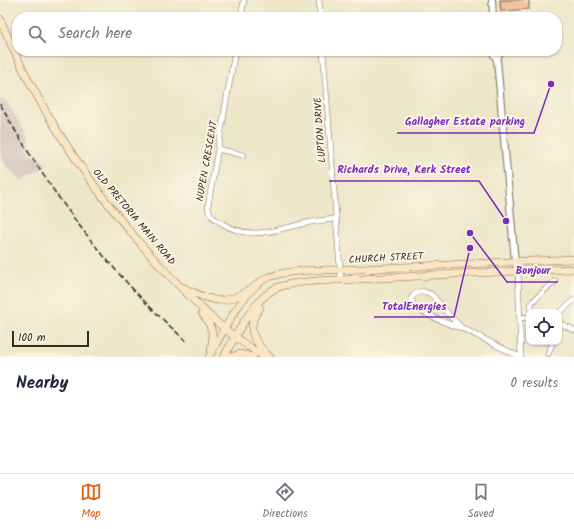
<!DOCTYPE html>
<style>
body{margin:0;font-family:Kalam,sans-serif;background:#f2f2f3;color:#1f2937}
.controls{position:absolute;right:12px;bottom:12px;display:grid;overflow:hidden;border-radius:8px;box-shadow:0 1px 3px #0004}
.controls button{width:36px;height:36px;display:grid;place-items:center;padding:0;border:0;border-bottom:1px solid #e0e1e3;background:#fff;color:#1f2937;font:20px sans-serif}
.scale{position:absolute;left:12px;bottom:10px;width:77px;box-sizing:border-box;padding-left:4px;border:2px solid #3b2a1e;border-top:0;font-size:11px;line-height:14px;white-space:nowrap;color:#3b2a1e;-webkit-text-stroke:3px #fcf5e5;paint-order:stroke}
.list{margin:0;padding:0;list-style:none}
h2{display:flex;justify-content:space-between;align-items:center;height:52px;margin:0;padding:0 16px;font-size:17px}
h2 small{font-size:13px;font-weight:400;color:#747a83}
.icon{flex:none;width:22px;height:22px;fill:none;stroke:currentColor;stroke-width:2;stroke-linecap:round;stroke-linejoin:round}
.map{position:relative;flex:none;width:574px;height:357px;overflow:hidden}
.search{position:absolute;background:#fff;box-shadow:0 1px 3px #0004;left:12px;right:12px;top:12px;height:44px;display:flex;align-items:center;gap:10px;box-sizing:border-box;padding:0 14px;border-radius:16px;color:#747a83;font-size:15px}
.sheet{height:116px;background:#fff}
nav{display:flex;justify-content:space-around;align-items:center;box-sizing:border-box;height:56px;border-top:1px solid #e0e1e3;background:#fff;font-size:11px;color:#747a83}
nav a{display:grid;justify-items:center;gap:2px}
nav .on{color:#ea580c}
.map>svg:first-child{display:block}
</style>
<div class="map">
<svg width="574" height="357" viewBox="0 0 574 357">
<rect width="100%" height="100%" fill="#fcf5e5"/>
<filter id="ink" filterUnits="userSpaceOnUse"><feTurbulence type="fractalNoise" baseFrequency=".025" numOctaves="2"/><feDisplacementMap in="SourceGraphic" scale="8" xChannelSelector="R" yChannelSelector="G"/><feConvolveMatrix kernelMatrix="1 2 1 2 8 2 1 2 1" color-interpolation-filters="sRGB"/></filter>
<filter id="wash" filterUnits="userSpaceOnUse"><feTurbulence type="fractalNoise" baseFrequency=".012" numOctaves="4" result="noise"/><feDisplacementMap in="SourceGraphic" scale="16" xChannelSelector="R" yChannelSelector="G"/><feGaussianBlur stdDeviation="0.9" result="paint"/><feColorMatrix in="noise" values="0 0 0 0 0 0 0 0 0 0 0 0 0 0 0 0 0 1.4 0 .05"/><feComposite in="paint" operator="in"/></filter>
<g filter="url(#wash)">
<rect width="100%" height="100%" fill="#ede6c8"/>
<path fill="#cfc0ba" d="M0,99l7,3 22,36 -1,11 5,7h6l7,10 -24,14 -16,-14 -6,-14z"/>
<g id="blocks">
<path fill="#eda67c" d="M500,0h29v9l-28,2z"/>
</g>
</g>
<g filter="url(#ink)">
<use href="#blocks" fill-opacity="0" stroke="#796c5a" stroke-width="1"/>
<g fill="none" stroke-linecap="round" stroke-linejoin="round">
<defs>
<path id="minor" d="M319,0l1,17
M241,17l3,-17
M235,51l-27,155c0,8 5,12 12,16 28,19 52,9 82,2 11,-3 22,-4 33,-5
M323,51l18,229
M218,149l25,6
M518,271l3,86
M532,312l-1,-7 1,-3 23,-21
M559,313l15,-13
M520,318l9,-1
M559,323l15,7
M462,328l-11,-11 -20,-23 -9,-3c-36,11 30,35 40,37l58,29
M528,336l1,-1
M548,354l5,-12"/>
<path id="tertiary" d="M492,0l1,17
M492,51l5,9 18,202 3,9
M497,60l3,-9"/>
<path id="secondary" d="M0,19c35,85 85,161 145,230 25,28 51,56 80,80 12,10 26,19 39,28
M182,287c28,13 40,21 68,2
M260,308c-16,20 -6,34 10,49
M202,313c9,12 13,21 9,36
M209,357c12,-22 32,-63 54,-77 21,-13 72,-9 98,-11 71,-3 142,-6 213,-10
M224,357c12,-22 28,-55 50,-68 16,-9 67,-9 87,-10 71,-4 142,-8 213,-10
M230,357l10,-3 13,3"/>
</defs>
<use href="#minor" stroke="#796c5a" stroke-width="6"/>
<use href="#tertiary" stroke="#796c5a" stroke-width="8"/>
<use href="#secondary" stroke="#796c5a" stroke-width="8"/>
<use href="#minor" stroke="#fff" stroke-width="5"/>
<use href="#tertiary" stroke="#fff" stroke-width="6"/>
<use href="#secondary" stroke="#fbe6c3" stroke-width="7"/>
<path stroke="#3b2a1e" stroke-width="1.5" stroke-dasharray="6 3" stroke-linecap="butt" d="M0,104c40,72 89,140 146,199 13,13 27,26 40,38"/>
</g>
</g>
<g text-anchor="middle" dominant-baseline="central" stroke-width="4" stroke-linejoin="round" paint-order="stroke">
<g font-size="10" fill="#3b2a1e" stroke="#fcf5e5">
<text transform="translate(320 130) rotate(-94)">LUPTON DRIVE</text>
<text transform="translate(207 161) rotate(-80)">NUPEN CRESCENT</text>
<text transform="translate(134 217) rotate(50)">OLD PRETORIA MAIN ROAD</text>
<text transform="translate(386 258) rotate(-3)">CHURCH STREET</text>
</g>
</g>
<path fill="none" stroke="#7b2cbf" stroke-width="1.5" d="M551 84L534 133H397M506 221L479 181H329M470 233L507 282H558M470 248L454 317H374"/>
<g fill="#7b2cbf" stroke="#fcf5e5" stroke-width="1.5">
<circle cx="551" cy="84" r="4"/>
<circle cx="506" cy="221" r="4"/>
<circle cx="470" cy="233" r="4"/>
<circle cx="470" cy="248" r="4"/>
</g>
<g font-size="11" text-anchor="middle" font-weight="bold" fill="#7b2cbf" stroke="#fcf5e5" stroke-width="4" stroke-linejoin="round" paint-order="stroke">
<text x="465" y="125">Gallagher Estate parking</text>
<text x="404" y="173">Richards Drive, Kerk Street</text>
<text x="533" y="274">Bonjour</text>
<text x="414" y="310">TotalEnergies</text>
</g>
</svg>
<div class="controls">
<button><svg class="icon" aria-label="locate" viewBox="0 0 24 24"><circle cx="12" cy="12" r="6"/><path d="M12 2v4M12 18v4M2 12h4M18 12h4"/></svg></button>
</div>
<div class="scale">100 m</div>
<div class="search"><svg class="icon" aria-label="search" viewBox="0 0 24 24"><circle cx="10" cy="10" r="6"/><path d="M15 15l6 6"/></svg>Search here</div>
</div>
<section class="sheet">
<h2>Nearby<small>0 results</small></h2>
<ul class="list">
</ul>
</section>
<nav>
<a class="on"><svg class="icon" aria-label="map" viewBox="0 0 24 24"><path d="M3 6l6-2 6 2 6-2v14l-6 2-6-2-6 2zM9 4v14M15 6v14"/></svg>Map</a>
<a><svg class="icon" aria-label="directions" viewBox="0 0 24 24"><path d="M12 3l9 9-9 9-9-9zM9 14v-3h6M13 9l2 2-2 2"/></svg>Directions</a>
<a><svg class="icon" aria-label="saved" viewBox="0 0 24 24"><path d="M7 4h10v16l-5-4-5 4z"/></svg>Saved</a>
</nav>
